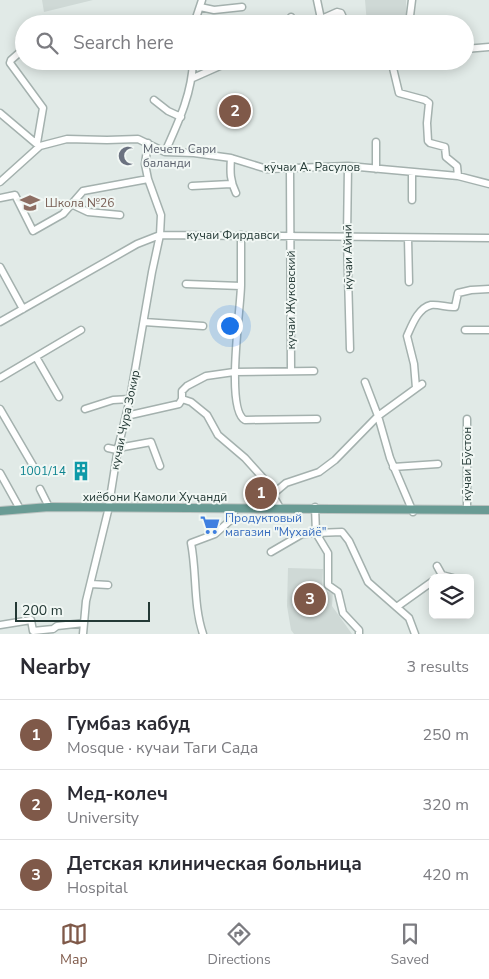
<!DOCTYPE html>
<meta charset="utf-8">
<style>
body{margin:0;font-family:"Nunito Sans",sans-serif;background:#f2f2f3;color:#2b2b33}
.controls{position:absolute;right:15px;bottom:15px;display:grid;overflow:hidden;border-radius:8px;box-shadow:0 2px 12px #0003}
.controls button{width:45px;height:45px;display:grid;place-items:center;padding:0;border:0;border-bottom:1px solid #e1e1e2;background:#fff;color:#2b2b33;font:25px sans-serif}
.scale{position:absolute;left:15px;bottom:12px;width:135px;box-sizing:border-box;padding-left:5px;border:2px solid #233935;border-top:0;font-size:14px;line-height:18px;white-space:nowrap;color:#233935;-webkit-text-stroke:4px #f1f7f4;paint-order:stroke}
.you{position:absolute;left:229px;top:325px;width:18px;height:18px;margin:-12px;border:4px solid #fff;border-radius:50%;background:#1a73e8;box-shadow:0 0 0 8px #1a73e833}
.badge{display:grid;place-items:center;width:32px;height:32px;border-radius:50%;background:#7f5949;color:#fff;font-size:16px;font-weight:700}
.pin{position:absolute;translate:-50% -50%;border:2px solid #fff;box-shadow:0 1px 5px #0006}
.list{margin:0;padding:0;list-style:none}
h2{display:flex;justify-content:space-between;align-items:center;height:65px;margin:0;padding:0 20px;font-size:21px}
h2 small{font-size:16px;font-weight:400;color:#7c7c81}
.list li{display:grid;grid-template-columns:32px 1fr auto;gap:15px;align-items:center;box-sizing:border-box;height:70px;padding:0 20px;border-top:1px solid #e1e1e2}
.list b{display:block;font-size:19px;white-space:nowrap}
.list p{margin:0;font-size:16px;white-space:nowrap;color:#7c7c81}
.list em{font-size:16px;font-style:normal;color:#7c7c81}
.icon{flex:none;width:28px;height:28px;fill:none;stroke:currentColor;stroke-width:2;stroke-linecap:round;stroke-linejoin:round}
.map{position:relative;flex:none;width:489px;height:634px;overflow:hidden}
.search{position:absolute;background:#fff;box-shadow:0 2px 12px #0003;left:15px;right:15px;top:15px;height:55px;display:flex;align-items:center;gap:12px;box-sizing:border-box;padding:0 18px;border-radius:28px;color:#7c7c81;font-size:19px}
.sheet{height:275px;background:#fff}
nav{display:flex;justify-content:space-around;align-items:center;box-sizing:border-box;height:70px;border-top:1px solid #e1e1e2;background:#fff;font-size:14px;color:#7c7c81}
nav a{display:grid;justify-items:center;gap:2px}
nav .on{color:#7f5949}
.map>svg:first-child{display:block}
</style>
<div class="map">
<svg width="489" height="634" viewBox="0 0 489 634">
<rect width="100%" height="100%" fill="#e1eae7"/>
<path fill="#cfd9d6" d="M42,0h51l-49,12z
M365,0h41v24h-39z
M288,568l35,1 -1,22 11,1 -1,14 20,28h-58l-3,-4 -4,-24z"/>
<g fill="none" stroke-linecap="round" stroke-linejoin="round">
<defs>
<path id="minor" d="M317,0l4,19
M200,7l14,3 28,-3
M194,24l8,-24
M290,24l1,-7
M310,24l27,-12 4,1 5,11
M409,24l3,-24
M465,49l24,-2
M24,53h-5l-8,7 -1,3 33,45 -6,35
M389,61l4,7 6,25 26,7 4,3 -2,20 1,18 2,2 15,4 1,10 11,9 1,10
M193,78l27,-12 18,-5
M154,100l14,11 13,6
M0,113l39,33
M165,152c13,-29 27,-58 28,-91
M231,158c-1,14 -1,23 5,35
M348,166l-1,72 3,111
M376,169v-27
M290,170l1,200
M0,182l40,-36 27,-7 40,1 31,-1 27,13 29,1 37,5 36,11 81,-3 110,10 31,8
M192,186l39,-2
M0,198l15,-3 18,36 30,-17 20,-23 65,-12
M412,200v-28
M71,204l17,8 32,3
M241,235c0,17 0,33 0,50 0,22 -16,125 4,135l72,-1
M408,238l1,44
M0,267l23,42
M186,284l55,2
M0,322l137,-78 23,-9 329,3
M144,322l59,4
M465,330h24
M36,357l23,40
M0,378l81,-48
M365,382l13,34 12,42 23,54
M416,388l-2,-24 -7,-28c5,-11 11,-28 24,-31 8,-1 17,3 24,2l3,-14 13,-3 18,-1
M182,399l9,3 16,13 11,20 27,23 18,20 17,30
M0,409l35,60
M85,409l28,-9 17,-1
M126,416l53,-12 3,-5v-8l5,-5 19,-10 28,-4 80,-1
M108,448l9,2
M118,448l33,-6 9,24
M393,467l45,-3
M0,473l20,36
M40,489l9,18
M273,494l13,-11 33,-11 16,-12 43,-44 44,-32
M315,507l1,26 26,-1 7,9 19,41 41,36 6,16
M467,509v-90
M271,552l31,-18 14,-1 12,20v32l10,7 5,21 16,17v4
M437,566l5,9 -4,3
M442,575l11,3
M91,584l17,1
M398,606l35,-25
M0,625l31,-5 2,11 20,-2 4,-3 27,-3
M83,634l3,-33 22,-90 10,-63 12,-49 22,-127 8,-37 1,-20 -13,-36 -3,-15 3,-21
M203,634c-10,-30 -6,-61 -12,-91l24,-9 18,-16 1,-6"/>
<path id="major" d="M0,511l49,-4 440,3"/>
</defs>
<use href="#minor" stroke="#a4b1ae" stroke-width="9"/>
<use href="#major" stroke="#bdc4c2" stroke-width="10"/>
<use href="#minor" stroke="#fff" stroke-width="6"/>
<use href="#major" stroke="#699b94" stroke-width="8"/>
</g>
<defs>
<symbol id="mosque-bare" viewBox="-9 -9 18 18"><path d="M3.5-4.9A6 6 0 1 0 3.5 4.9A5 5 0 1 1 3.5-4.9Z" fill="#6b7280" stroke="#f1f7f4" stroke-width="2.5" paint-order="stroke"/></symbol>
<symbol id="school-bare" viewBox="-9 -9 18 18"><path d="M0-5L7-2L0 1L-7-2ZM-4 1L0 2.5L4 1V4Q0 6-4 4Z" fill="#8d6e63" stroke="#f1f7f4" stroke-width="2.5" paint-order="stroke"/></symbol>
<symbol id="building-bare" viewBox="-9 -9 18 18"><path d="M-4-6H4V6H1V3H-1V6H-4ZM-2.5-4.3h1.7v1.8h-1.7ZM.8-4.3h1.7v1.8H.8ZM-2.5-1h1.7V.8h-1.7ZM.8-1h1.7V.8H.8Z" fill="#0f9aa8" stroke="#f1f7f4" stroke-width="2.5" paint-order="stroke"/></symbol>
<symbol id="supermarket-bare" viewBox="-9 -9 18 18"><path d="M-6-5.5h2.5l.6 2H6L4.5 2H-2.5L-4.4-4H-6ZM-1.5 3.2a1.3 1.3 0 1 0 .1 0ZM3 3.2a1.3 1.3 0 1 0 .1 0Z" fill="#3f7fe0" stroke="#f1f7f4" stroke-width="2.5" paint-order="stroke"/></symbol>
</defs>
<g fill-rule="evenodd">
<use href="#mosque-bare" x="114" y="142" width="28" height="28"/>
<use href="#school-bare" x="16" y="189" width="28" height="28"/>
<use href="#building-bare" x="67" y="457" width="28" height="28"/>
<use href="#supermarket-bare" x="196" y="511" width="28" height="28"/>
</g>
<g text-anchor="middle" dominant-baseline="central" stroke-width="4" stroke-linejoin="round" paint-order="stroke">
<g font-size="12" fill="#5b616d" stroke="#f1f7f4" text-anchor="start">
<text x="143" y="149">Мечеть Сари<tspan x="143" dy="14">баланди</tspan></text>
</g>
<g font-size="12" fill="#233935" stroke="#f1f7f4">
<text x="312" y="167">кӯчаи А. Расулов</text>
<text x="233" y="235">кучаи Фирдавси</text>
<text transform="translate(348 257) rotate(-91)">кӯчаи Айнӣ</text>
<text transform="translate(291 300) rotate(-90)">кучаи Жуковский</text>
<text transform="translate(125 420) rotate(-78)">кучаи Чура Зокир</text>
<text transform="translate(467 464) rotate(-90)">кӯчаи Бӯстон</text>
<text x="155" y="497">хиёбони Камоли Хуҷандӣ</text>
</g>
<g font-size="12" fill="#785e54" stroke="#f1f7f4" text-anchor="start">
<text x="45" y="203">Школа №26</text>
</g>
<g font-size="12" fill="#0d838f" stroke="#f1f7f4" text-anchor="end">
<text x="66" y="471">1001/14</text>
</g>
<g font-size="12" fill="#366cbe" stroke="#f1f7f4" text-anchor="start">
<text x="225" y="518">Продуктовый<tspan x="225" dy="14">магазин "Мухайё"</tspan></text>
</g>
</g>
</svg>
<div class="controls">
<button><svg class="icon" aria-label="layers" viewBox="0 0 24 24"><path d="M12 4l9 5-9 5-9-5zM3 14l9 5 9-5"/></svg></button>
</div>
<div class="scale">200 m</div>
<div class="you"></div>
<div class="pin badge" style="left:261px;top:493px">1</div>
<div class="pin badge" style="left:235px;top:111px">2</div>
<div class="pin badge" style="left:310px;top:599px">3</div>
<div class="search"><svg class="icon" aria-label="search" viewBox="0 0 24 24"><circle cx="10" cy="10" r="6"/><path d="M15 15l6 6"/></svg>Search here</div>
</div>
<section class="sheet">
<h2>Nearby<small>3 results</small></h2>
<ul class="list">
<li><span class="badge">1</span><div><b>Гумбаз кабуд</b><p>Mosque · кучаи Таги Сада</p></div><em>250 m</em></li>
<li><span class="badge">2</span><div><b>Мед-колеч</b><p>University</p></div><em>320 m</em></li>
<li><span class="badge">3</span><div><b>Детская клиническая больница</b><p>Hospital</p></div><em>420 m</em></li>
</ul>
</section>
<nav>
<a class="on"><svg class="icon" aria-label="map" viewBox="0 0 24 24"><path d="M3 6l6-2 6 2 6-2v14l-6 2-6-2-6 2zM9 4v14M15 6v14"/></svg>Map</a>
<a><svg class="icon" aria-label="directions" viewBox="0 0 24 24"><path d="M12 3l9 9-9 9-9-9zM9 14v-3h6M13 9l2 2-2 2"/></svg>Directions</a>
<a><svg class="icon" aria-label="saved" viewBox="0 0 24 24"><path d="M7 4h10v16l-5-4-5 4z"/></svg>Saved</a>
</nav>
